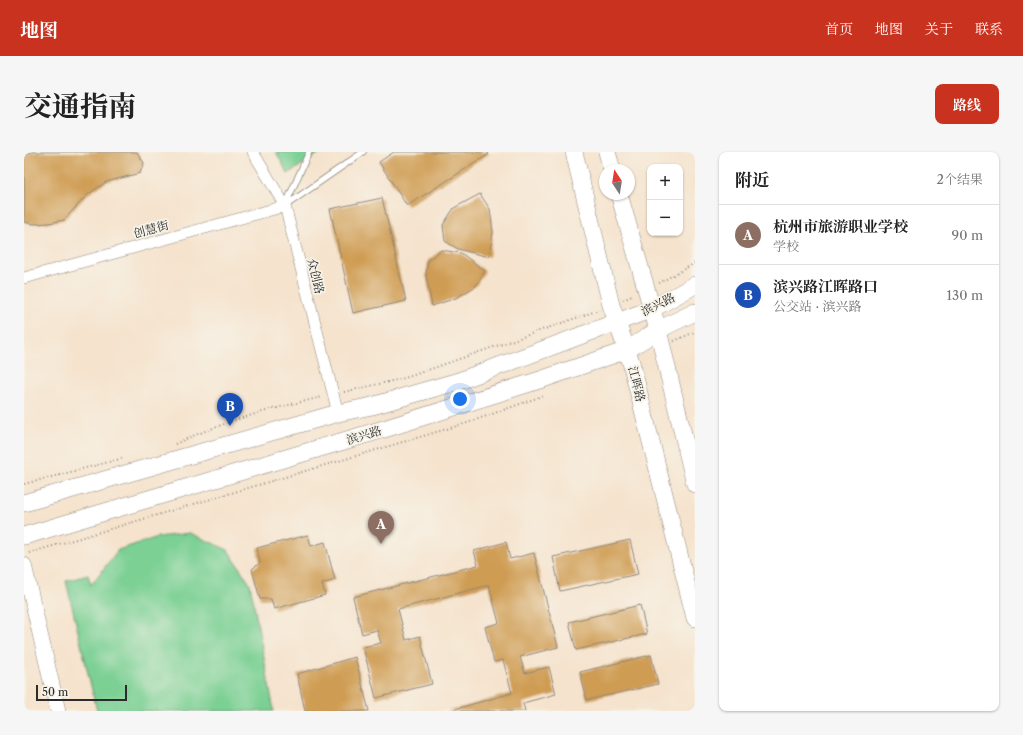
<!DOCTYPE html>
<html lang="zh">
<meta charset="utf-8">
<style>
body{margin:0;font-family:"Libre Caslon Text","Noto Serif SC",serif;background:#f6f6f6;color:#222}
.controls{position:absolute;right:12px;top:12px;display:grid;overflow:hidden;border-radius:8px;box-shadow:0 1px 3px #0004}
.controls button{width:36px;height:36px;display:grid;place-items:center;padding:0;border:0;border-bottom:1px solid #e0e0e0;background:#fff;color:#222;font:20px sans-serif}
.compass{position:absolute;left:575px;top:12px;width:36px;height:36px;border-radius:50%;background:#fff;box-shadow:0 1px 3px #0004;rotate:348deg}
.scale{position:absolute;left:12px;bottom:10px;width:91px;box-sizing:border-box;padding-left:4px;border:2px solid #2b2b2b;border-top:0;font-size:11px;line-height:14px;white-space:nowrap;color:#2b2b2b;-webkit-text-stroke:3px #f7f3e8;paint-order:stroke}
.you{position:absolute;left:436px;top:247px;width:14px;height:14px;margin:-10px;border:3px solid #fff;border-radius:50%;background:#1a73e8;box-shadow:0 0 0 6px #1a73e833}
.badge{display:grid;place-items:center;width:26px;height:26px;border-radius:50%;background:#c8321e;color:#fff;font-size:13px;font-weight:700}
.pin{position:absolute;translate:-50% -33px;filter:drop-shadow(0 1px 2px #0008)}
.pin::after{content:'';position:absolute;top:21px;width:14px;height:12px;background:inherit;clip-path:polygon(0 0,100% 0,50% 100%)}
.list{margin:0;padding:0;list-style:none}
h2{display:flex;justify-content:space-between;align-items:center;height:52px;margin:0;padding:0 16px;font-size:17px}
h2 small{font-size:13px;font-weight:400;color:#767676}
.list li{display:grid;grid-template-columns:26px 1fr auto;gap:12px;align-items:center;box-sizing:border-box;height:60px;padding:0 16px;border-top:1px solid #e0e0e0}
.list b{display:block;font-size:15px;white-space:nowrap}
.list p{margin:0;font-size:13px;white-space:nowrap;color:#767676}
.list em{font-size:13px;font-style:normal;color:#767676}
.map{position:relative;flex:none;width:671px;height:559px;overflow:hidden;border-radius:8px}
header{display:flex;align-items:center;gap:24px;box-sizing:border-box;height:56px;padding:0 20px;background:#c8321e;color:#fff}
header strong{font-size:19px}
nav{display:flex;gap:22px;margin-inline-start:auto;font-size:14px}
.intro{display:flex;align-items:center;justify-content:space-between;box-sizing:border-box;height:96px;padding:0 24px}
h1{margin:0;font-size:28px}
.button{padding:10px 18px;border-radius:8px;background:#c8321e;color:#fff;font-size:14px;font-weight:700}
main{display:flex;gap:24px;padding:0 24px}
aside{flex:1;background:#fff;border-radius:8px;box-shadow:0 1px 3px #0004}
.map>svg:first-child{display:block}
</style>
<header>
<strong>地图</strong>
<nav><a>首页</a><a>地图</a><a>关于</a><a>联系</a></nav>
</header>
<div class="intro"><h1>交通指南</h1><a class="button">路线</a></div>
<main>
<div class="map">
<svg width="671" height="559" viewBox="0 0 671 559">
<rect width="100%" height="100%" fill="#f7f3e8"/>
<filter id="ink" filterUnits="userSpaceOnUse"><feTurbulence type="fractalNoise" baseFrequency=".025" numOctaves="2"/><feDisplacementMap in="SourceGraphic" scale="8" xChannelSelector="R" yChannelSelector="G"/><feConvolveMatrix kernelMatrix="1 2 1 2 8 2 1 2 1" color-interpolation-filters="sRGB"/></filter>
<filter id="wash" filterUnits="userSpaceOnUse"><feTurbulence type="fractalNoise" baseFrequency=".012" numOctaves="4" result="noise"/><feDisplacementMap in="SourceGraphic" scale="16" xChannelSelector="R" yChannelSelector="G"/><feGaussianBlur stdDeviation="0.9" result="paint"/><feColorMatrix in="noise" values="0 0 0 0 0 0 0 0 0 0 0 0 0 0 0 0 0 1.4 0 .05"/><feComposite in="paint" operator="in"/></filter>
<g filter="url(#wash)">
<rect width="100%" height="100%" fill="#f5e3cd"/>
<path fill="#7bd094" stroke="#537e60" d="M252,0h45l-33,22z
M166,381l38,17 22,34 24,127h-177l-31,-130 22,-6 3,10 27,-35 40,-13z"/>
<g id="blocks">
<path fill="#cf9c53" d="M8,0h105l7,11 -4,10 -34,9 -19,13 -23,25 -15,3 -16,1 -9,-2v-66z
M370,0h93l2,2 -82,52 -28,-44z
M456,42l10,15 3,23 -4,25 -31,-8 -13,-8 -2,-16 11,-17z
M358,46l24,103 -53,12 -23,-104z
M417,98l20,3 24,18 -9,15 -20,12 -24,8 -6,-31 2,-15z
M284,383l3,11 14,-4 10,38 -13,4 3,11 -51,14 -3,-10h-11l-8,-30 8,-6 -3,-15z
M606,388l8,34 -78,17 -7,-34z
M482,390l4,17 24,-6 24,94 -38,10 5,16 24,-6 7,27 -33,9 2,8h-77l64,-18 -9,-33 -9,2 -9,-35 14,-4 -10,-38 -91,24 8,31 14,-4 12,48 -56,14 -13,-51 18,-4 -4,-13 -15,4 -9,-37 125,-32 -4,-14z
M616,453l7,29 -71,16 -7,-28z
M627,503l7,29 -71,16 -7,-28z
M331,505l14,54h-64l-8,-37z"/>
</g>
</g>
<g filter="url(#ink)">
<use href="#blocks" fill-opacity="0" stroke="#90877c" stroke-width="1"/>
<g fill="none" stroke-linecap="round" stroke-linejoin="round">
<defs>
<path id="lane" d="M261,54l78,-54
M261,54l24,-54"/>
<path id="street" d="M229,0l32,54 53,207
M0,126l261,-72"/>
<path id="secondary" d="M0,413l34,146"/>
<path id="primary" d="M550,0l37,153 20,57 64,256
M583,0l5,18
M595,42l39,136 37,154
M0,351l314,-90 34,-7 87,-25 193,-72 43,-24
M0,384l360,-107 159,-50 84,-29 31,-20 37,-18"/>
</defs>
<use href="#lane" stroke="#90877c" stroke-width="7"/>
<use href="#street" stroke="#90877c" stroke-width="12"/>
<use href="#secondary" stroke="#90877c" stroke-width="16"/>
<use href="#primary" stroke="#90877c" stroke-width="18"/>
<path stroke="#90877c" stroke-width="2" stroke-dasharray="1 3" stroke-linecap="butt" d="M635,131l36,-20
M599,148l11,-5
M650,189l21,-9
M320,240l61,-14 194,-68
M151,292c47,-22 97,-36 148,-47
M0,332l100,-26
M5,401l438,-130 78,-28"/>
<use href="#lane" stroke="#fff" stroke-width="5.5"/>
<use href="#street" stroke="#fff" stroke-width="11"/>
<use href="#secondary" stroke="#fff" stroke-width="15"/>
<use href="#primary" stroke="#fff" stroke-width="17"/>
</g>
</g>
<g text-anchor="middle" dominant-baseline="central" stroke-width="3.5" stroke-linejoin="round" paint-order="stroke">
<g font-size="12" fill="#2b2b2b" stroke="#f7f3e8">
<text transform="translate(127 77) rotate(-15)">创慧街</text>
<text transform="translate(292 124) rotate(76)">众创路</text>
<text transform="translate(634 152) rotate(-26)">滨兴路</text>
<text transform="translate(613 232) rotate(76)">江晖路</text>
<text transform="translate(340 283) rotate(-17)">滨兴路</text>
</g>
</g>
</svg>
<div class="controls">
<button>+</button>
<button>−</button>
</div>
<svg class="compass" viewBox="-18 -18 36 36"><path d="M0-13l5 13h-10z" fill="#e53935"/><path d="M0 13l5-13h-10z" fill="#767676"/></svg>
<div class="scale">50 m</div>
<div class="you"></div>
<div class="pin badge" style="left:357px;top:392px;background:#8d6e63">A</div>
<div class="pin badge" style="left:206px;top:274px;background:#1a4fb4">B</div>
</div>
<aside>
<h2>附近<small>2个结果</small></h2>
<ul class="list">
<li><span class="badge" style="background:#8d6e63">A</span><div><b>杭州市旅游职业学校</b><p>学校</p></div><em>90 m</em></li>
<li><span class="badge" style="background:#1a4fb4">B</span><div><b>滨兴路江晖路口</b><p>公交站 · 滨兴路</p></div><em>130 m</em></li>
</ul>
</aside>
</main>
